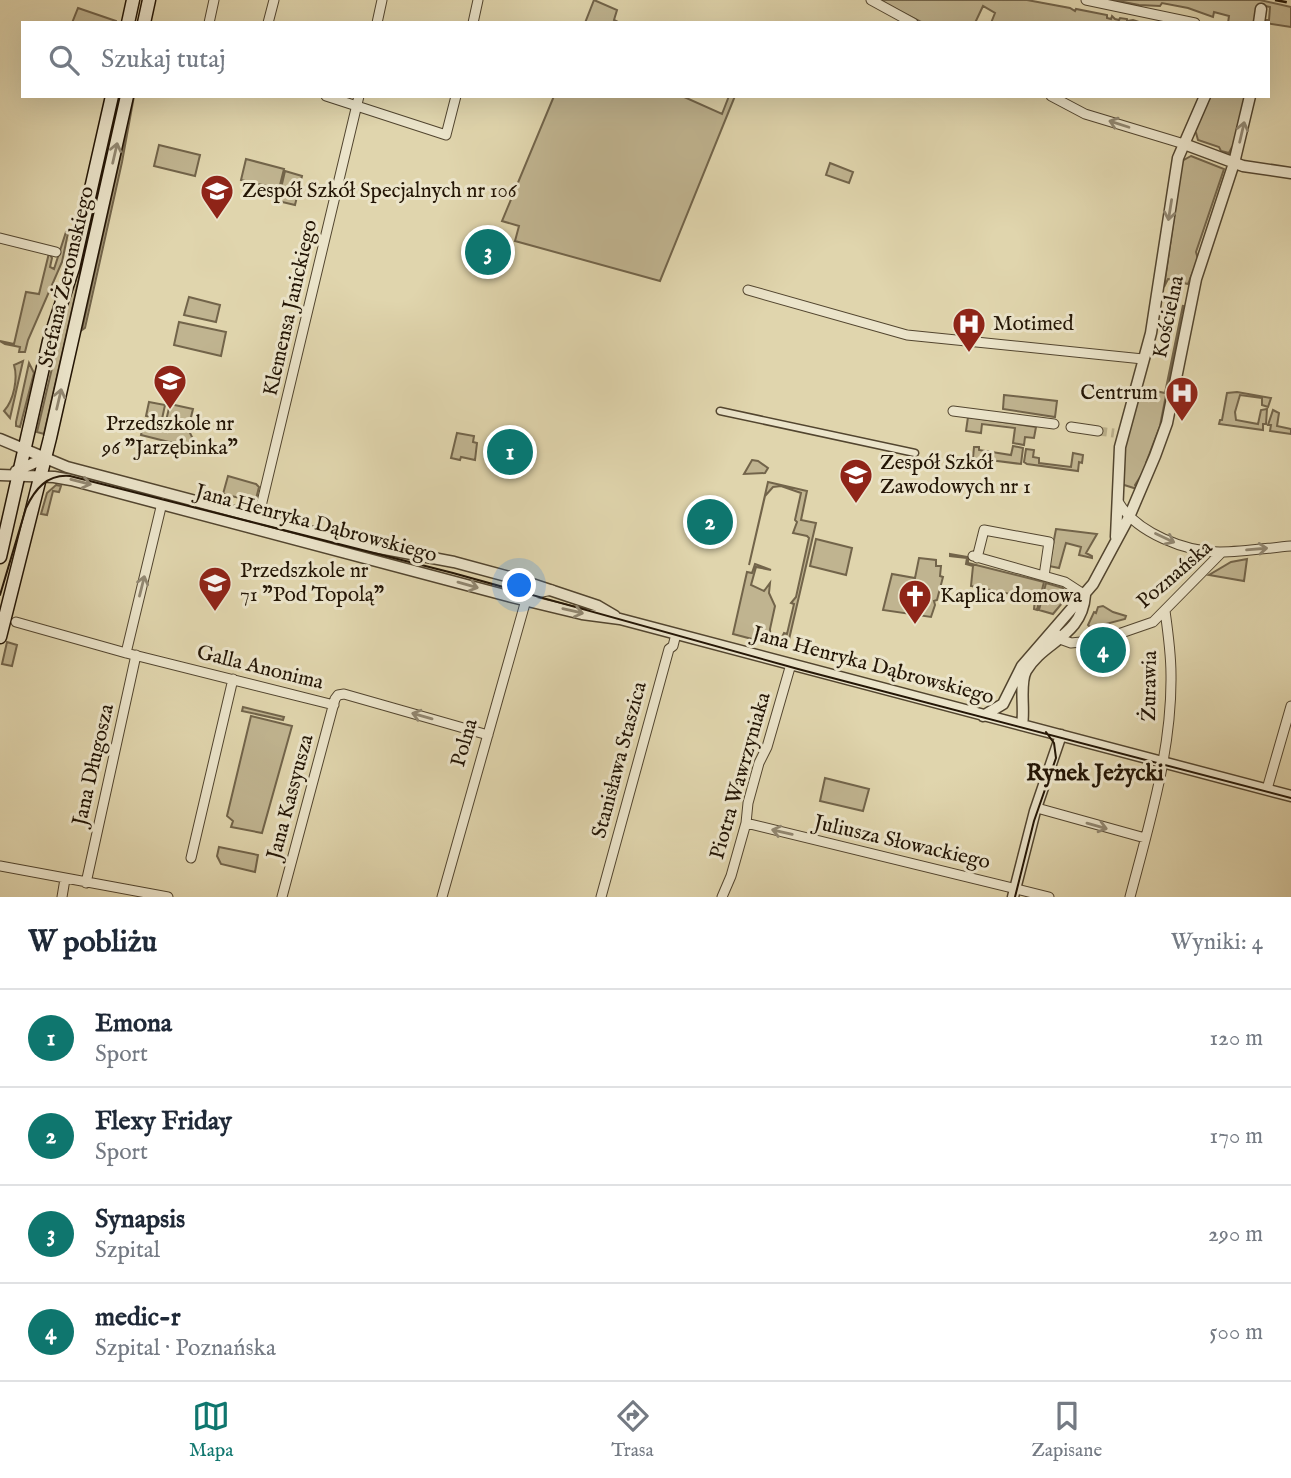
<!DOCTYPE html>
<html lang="pl">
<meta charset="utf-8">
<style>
body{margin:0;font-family:"IM FELL English",serif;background:#f6f6f7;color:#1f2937}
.you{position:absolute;left:520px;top:586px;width:24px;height:24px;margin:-18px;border:5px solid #fff;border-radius:50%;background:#1a73e8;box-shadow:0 0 0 10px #1a73e833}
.badge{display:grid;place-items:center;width:46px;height:46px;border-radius:50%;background:#0f766e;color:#fff;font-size:23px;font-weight:700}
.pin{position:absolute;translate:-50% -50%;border:4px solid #fff;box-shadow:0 2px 7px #0006}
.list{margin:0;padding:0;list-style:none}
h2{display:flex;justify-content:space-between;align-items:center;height:91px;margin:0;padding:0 28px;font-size:30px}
h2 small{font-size:23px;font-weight:400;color:#747a83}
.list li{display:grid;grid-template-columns:46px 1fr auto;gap:21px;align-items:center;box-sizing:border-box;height:98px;padding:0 28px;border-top:2px solid #e0e1e3}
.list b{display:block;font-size:26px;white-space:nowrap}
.list p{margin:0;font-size:23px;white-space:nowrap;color:#747a83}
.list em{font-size:23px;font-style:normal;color:#747a83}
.icon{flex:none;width:38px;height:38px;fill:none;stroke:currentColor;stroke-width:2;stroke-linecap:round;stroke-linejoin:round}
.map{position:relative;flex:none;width:1291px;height:897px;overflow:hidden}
.search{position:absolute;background:#fff;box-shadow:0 7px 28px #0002;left:21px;right:21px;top:21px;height:77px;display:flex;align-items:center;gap:18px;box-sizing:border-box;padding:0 24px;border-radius:0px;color:#747a83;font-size:26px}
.sheet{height:483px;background:#fff}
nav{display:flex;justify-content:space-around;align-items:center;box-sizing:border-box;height:98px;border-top:2px solid #e0e1e3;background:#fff;font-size:19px;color:#747a83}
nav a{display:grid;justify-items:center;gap:4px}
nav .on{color:#0f766e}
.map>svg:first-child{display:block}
</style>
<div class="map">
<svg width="1291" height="897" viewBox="0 0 1291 897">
<rect width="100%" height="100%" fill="#e0d5ad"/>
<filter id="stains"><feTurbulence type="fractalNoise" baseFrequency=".00286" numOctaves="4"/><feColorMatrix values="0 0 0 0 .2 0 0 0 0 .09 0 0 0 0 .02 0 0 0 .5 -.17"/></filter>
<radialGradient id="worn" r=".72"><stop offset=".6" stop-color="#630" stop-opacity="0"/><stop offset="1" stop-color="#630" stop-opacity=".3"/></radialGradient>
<path fill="#c0b490" stroke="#72644a" stroke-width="2" d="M594,0l23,10 -3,10 6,3h-35z
M878,0h149l43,8 5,3 1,-2 31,6v3l4,1 1,-3 3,3 4,1 1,-2 7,1v2l6,-1 9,3h-151l4,-10 -12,-7 -8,17h-52z
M1113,0h147l31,7v20l-26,-4v-3h4l1,-13 -10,-2 -7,18h-25l1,-7 -15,-4 -1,5 -25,-9 -26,-5 -2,3 -21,-1z
M78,8l38,13v2h-44z
M116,96h4l-76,338 -7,-2z
M134,96l-12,66 -37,166 -3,2z
M554,96h128l40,18 7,-18h6l-75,185 -145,-40 4,-15 -17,-5z
M1208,96h38l-11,51h-3l-3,6 -8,-2 -2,-4 -21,-7 -2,-7 -3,-2z
M159,145l41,10 -5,21 -41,-10z
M1191,156l33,13 -28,83 2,7 -10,25 -5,-1v-3l-15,-1 -4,8 18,-126z
M246,159l38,10 -5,20 -38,-9z
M830,163l23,9 -4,11 -23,-8z
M285,171l17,5 -7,29 -17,-4z
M66,232l2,1 -6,29 -34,78 -3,12h-6l1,-5 -15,-3 -5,-3 14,3 12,-52 13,2 10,-41 3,5 -2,9 4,2z
M189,297l31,8 -4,17 -32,-7z
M1183,305l1,12 -3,1 -21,108 -14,37 1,3 -12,19 2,4 -16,-5 2,-33 18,-63 24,5z
M179,322l47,10 -5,24 -47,-11z
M23,361l-13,57 -6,-7c10,-11 14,-33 10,-46z
M29,363l5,10 -14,54 -4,-1v-4z
M1237,392l34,6 -3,9 -6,-2v-7l-22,-3 -5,17 1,8 22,4 3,-14 6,-1 -1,15h-3v6l-44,-6 1,-4h2l5,-27z
M1004,395l53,6 -2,16 -52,-8z
M149,402l16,3 -3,14 -16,-3z
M170,404l23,5 -5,20 4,8 -3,10 -48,-12 3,-14 21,4z
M1273,410l6,3 -2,13 14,3v5l-21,-3 1,-6h-3z
M968,417l68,10 -2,11 -9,-1 -1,8 -11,-2 2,-15 -33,-4 -1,9 -15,-2z
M457,433l17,3 -1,6 4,1 -2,17 -14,-3 -1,3 -9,-2z
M1013,446l10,2 -2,16 -48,-6 1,-11h5v3l32,5z
M1026,449l8,1 -1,7 6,1v5l32,4 2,-14 10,2 -1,8 -3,-1 -1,9 -51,-7 -3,-2z
M752,460l6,1 10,7 -3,5 -21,1z
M228,476l28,8 3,3 -3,12 -4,2 -29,-7z
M768,482l39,9 -6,29 15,3 -29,125 -9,-2 6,-13 3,1 7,-30 -3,-1 5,-6 13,-59 -2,-2 -14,-3 4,-11 -2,-2 6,-27 -20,-7 -8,1 -8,9 -16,69z
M56,485l5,1 -2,6 -6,-1 -6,24 -6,-1 6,-21z
M1056,529l41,5 -11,19 6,3v2l-13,-3 2,-8 -15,-4 -7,25 -10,-2z
M816,539l36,9 -6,27 -36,-9z
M950,554l18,3v6l76,19 -7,28 -3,-1 1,-10 -64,-13 2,-20 -7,-2 1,-6 -17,-2z
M919,558l17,2v6h5l-1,10 3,1 -6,23 -3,1 1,4 -4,12 -48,-7 9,-36 23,4z
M1247,559l-3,22 -35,-6 22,-13z
M755,564l16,6 -15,-3 -5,18 13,6 6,-8 -1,10 6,13 -5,23 1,15 -38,-10 14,-62 5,1z
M1046,583l17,5 5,8 -15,18 -14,-4z
M1103,606l10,6 13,4 -1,3 -34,9 -3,-3 6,-13 2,1 2,-6z
M7,642l10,3 -5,21 -10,-2z
M243,707l41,10 -1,3 -41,-9z
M251,716l41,10 -30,107 -31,-6 2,-6 -6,-5z
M825,778l44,11 -6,22 -43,-10z
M219,847l39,8 -3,17 -34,-8 -4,-8z"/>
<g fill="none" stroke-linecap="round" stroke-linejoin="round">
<path stroke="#baaf8b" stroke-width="9" stroke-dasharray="9 4.5" stroke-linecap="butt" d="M1098,431l16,2"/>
<defs>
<path id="pedestrian" d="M720,411l195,42"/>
<path id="minor" d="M871,0l42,23
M1086,0l109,23
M209,23l5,-23
M268,23l6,-23
M377,23l5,-23
M473,23l5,-23
M326,96l120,39 10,-39
M1051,96l34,18 99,30
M0,238l56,14
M748,290l159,45 236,24
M953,411l101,13
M1071,427l27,4
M1119,503c18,30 67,49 101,49 23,0 48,-4 71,-6
M257,523l102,-427
M973,556l92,26 20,13
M977,558l7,-28 65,12 -5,34
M16,622l110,31 208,52
M1057,634l3,5 11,4 30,-3 52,-18 69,-70
M126,653l36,-150
M1267,789l24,-83
M1037,808l108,30
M746,823l303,74
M191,858l42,-179
M0,866l168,31
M86,883l50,-228
M62,897l3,-18
M282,897l53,-198 3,-4 6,-1 144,41
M442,897l84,-297 6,-6 20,-4
M601,897l68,-248 4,-3 3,-12
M722,897l9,-21 15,-53 2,-20 11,-40 8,-16 24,-83
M1130,897c19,-72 42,-147 41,-222 0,-21 -3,-43 -6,-64"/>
<path id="tertiary" d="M1259,23l2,-14
M1184,144l59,22 48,7
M0,439l67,28 291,77 96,18 63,17 81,27 17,10
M16,471l29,-13
M0,475l54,2 17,3 437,116 74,18 38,5 671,177
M1116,537l4,-90 31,-114 27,-175 27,-62
M983,716l20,-12 19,-38 71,-82 36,-67 26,-61 12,-33 29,-144 38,-116 16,-67
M1022,725c3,-16 -3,-41 4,-54 17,-30 56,-34 59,-76
M1013,897l22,-86 26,-76"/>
<path id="secondary" d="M128,23l5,-23
M144,23l5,-23
M0,557l49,-216 24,-73 39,-172
M0,637l50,-199 77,-342"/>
</defs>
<use href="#pedestrian" stroke="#52452f" stroke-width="9"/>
<use href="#minor" stroke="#52452f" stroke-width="11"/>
<use href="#tertiary" stroke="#52452f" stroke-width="13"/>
<use href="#secondary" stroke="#231505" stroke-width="15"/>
<use href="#pedestrian" stroke="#ebe4ca" stroke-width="6"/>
<use href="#minor" stroke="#ebe4ca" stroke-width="9"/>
<use href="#tertiary" stroke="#ebe4ca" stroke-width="10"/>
<use href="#secondary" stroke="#ebe4ca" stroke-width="12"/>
<path stroke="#231505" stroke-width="2" d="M0,595l26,-87c9,-19 21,-34 44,-32l383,97 345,96 493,129
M1015,897l19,-76 22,-63 -2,-15 -8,-11"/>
<path stroke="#231505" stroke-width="2.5" stroke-dasharray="12 12" stroke-linecap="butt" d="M1275,0l16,3"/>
</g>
<defs><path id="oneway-shaft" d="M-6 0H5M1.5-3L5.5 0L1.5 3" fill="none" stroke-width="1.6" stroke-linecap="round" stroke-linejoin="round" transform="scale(1.75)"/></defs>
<g stroke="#918771">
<use href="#oneway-shaft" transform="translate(1119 124) rotate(-162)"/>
<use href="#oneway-shaft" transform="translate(1242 132) rotate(-77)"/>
<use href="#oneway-shaft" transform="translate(115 153) rotate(-77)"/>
<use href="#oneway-shaft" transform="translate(1170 210) rotate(99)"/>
<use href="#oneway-shaft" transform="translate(59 399) rotate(-77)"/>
<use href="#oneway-shaft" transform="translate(81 482) rotate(14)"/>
<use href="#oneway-shaft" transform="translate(1165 538) rotate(25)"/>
<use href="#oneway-shaft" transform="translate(1257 549) rotate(-5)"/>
<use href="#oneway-shaft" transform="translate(468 585) rotate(16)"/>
<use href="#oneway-shaft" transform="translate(142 586) rotate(-76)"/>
<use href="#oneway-shaft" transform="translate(573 611) rotate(13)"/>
<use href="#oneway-shaft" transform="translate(422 716) rotate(-164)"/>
<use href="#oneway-shaft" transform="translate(1097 826) rotate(16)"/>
<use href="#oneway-shaft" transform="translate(782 832) rotate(-167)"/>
</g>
<defs>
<symbol id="school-pin" viewBox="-11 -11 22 30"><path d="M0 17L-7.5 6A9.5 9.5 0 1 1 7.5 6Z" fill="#8f2418" stroke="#ebe4ca"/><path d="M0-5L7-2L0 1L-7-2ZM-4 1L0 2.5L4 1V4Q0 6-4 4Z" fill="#fff"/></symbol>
<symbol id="hospital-pin" viewBox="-11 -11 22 30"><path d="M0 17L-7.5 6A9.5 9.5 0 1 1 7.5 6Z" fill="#8f2418" stroke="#ebe4ca"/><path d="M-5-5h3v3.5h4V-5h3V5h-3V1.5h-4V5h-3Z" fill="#fff"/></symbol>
<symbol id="church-pin" viewBox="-11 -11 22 30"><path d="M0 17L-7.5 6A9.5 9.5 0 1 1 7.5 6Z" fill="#8f2418" stroke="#ebe4ca"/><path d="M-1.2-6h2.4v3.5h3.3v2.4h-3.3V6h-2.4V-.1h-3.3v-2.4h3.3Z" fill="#fff"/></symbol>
</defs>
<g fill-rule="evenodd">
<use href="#school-pin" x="198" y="172" width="38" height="52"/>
<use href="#hospital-pin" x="950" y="305" width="38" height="52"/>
<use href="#school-pin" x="151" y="362" width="38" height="52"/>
<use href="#hospital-pin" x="1163" y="374" width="38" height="52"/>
<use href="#school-pin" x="837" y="456" width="38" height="52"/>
<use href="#school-pin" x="196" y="564" width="38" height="52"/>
<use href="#church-pin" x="896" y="577" width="38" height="52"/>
</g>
<g text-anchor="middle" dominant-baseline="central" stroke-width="6" stroke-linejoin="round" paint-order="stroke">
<g font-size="21" fill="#231505" stroke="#ebe4ca" text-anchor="start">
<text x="242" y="191">Zespół Szkół Specjalnych nr 106</text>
<text x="993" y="324">Motimed</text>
<text x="1158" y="393" text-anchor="end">Centrum</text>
<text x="170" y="424" text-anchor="middle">Przedszkole nr<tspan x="170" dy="24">96 "Jarzębinka"</tspan></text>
<text x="880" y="463">Zespół Szkół<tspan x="880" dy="24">Zawodowych nr 1</tspan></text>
<text x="240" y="571">Przedszkole nr<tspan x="240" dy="24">71 "Pod Topolą"</tspan></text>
<text x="940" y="596">Kaplica domowa</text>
</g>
<g font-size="21" fill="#231505" stroke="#ebe4ca">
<text transform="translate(67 277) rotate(-77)">Stefana Żeromskiego</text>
<text transform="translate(291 308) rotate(-77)">Klemensa Janickiego</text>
<text transform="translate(1169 317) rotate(-78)">Kościelna</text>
<text transform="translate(316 524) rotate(15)">Jana Henryka Dąbrowskiego</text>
<text transform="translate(1175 575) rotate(-41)">Poznańska</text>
<text transform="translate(873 666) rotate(15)">Jana Henryka Dąbrowskiego</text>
<text transform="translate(260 668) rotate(14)">Galla Anonima</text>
<text transform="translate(1150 686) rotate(-89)">Żurawia</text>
<text transform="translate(465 743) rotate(-74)">Polna</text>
<text transform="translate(620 760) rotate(-75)">Stanisława Staszica</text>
<text transform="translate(94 765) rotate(-77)">Jana Długosza</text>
<text transform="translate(741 776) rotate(-74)">Piotra Wawrzyniaka</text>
<text transform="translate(291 797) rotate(-75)">Jana Kassyusza</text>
<text transform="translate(902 843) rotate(13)">Juliusza Słowackiego</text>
</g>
<g font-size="23" font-weight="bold" fill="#231505" stroke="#ebe4ca">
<text x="1095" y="773">Rynek Jeżycki</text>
</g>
</g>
<rect width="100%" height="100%" filter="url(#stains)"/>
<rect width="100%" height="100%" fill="url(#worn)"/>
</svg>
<div class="you"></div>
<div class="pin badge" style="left:510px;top:452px">1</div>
<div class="pin badge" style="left:710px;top:522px">2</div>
<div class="pin badge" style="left:488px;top:252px">3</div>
<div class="pin badge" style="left:1103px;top:650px">4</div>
<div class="search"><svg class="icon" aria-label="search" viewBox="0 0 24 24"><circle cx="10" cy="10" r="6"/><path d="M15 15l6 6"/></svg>Szukaj tutaj</div>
</div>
<section class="sheet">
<h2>W pobliżu<small>Wyniki: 4</small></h2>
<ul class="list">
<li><span class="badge">1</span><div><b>Emona</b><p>Sport</p></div><em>120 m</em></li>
<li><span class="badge">2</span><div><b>Flexy Friday</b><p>Sport</p></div><em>170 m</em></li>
<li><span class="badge">3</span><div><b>Synapsis</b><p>Szpital</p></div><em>290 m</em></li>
<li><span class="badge">4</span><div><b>medic-r</b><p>Szpital · Poznańska</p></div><em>500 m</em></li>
</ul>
</section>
<nav>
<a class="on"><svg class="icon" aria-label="map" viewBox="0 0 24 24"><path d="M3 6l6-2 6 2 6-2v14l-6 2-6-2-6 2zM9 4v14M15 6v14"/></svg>Mapa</a>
<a><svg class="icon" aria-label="directions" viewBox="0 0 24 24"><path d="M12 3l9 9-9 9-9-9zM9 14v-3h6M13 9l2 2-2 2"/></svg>Trasa</a>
<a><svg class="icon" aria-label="saved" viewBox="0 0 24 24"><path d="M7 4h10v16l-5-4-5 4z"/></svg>Zapisane</a>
</nav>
